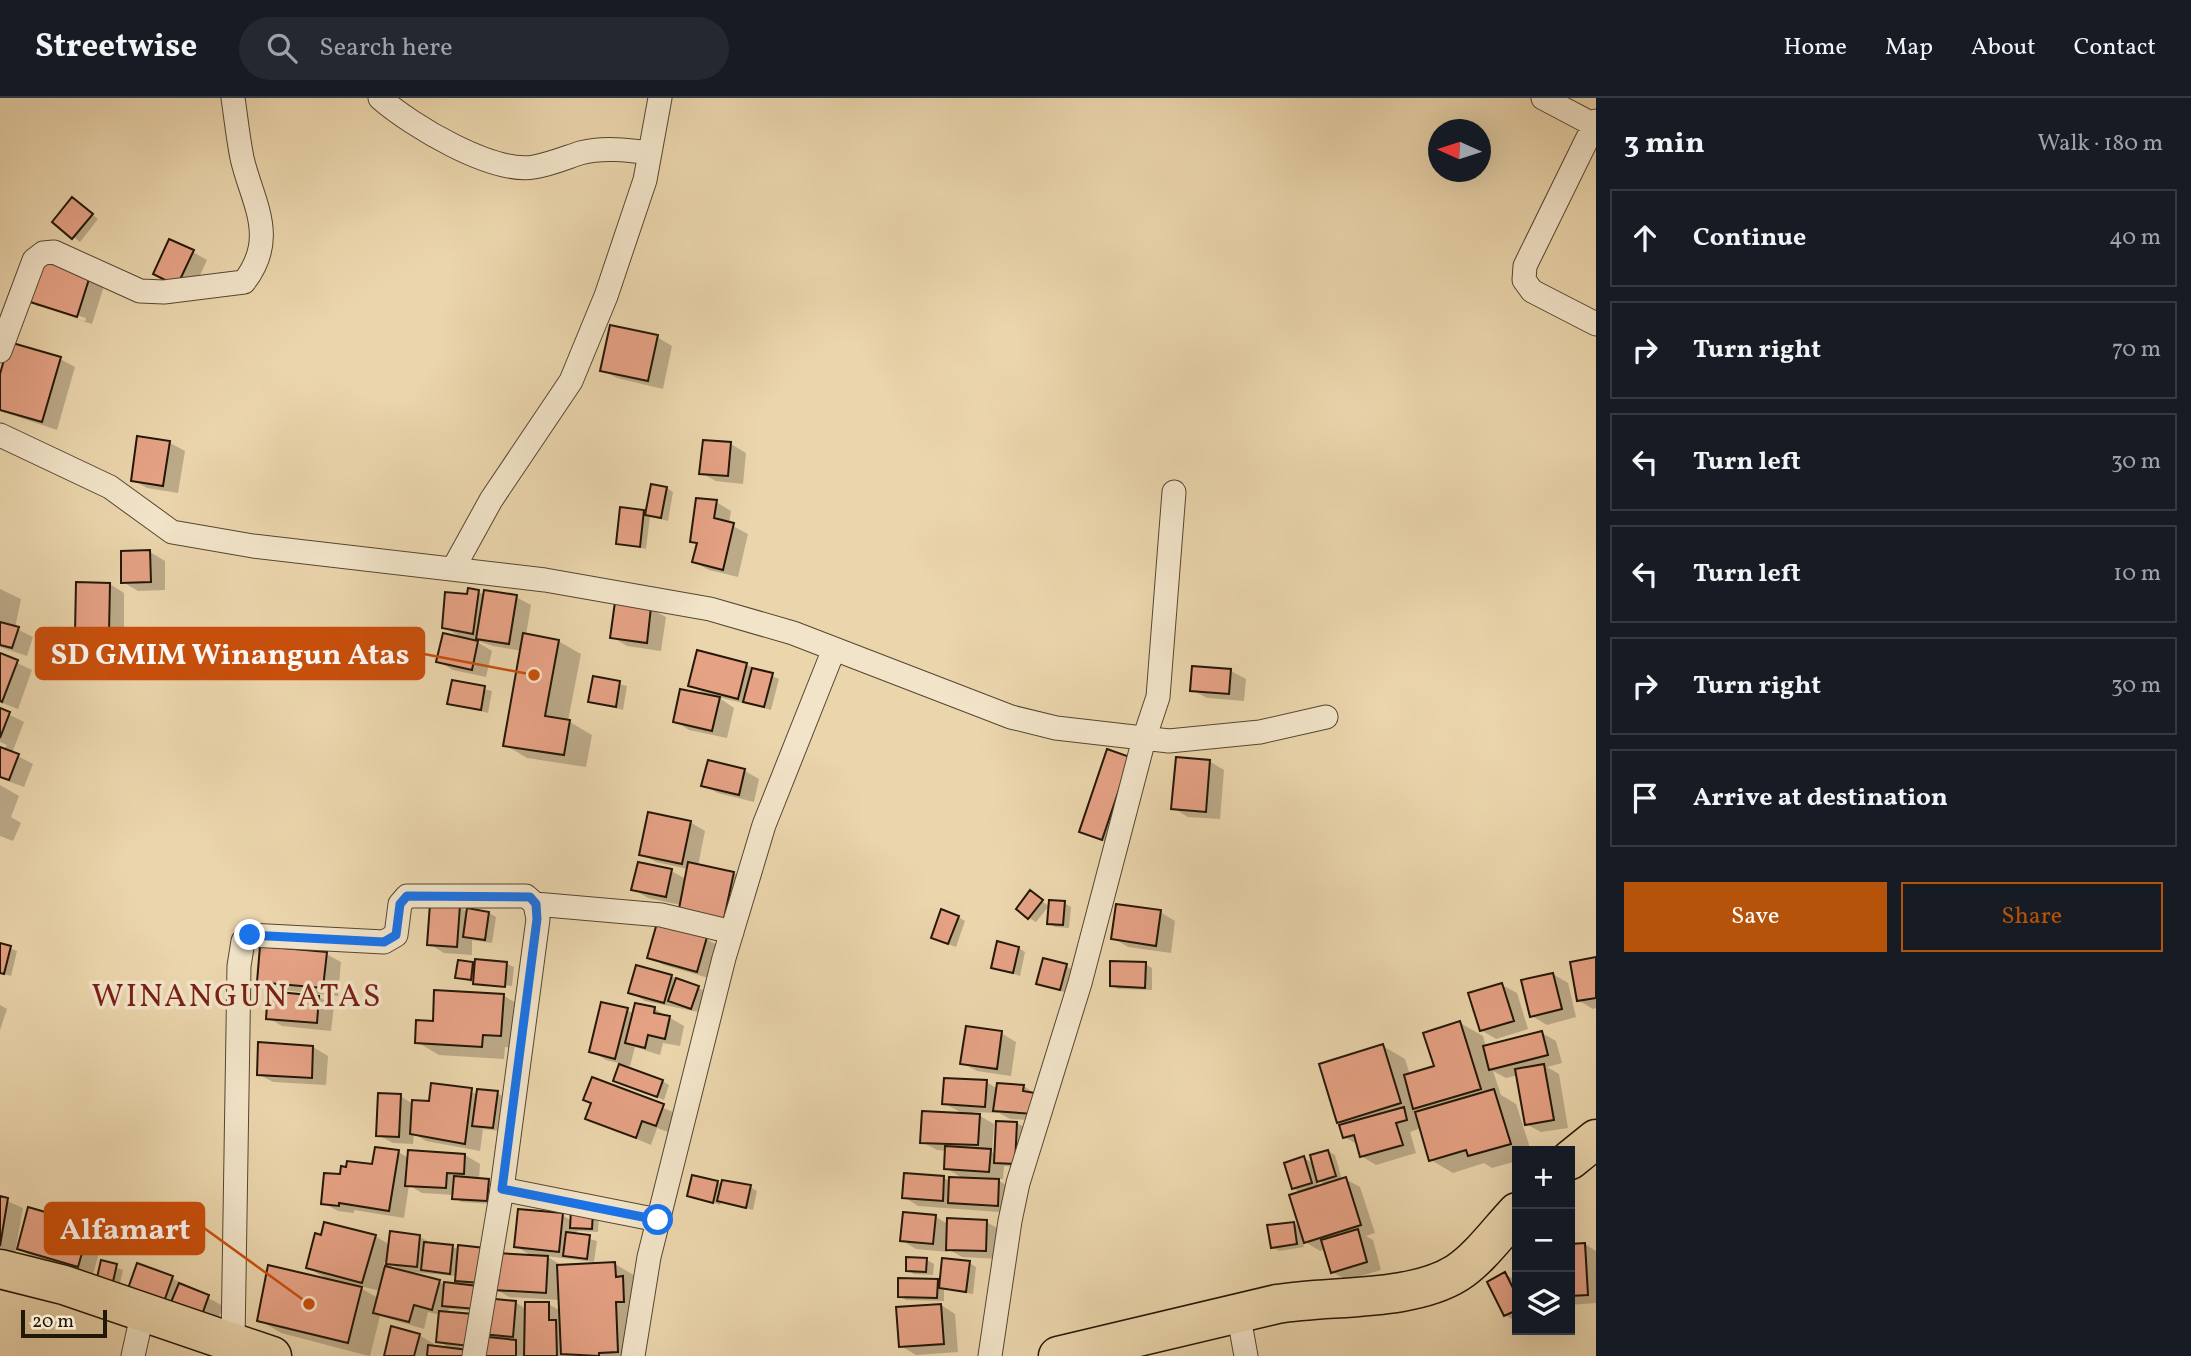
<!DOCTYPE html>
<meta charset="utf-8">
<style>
body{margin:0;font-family:Vollkorn,serif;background:#242831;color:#f1f3f6}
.controls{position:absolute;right:21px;bottom:21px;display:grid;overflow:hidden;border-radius:0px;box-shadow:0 7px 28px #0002}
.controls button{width:63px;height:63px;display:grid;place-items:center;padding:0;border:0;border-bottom:2px solid #363941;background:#171b24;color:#f1f3f6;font:35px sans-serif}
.compass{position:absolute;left:1428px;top:21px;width:63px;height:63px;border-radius:50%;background:#171b24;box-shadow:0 7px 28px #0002;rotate:273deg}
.scale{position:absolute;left:21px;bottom:18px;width:86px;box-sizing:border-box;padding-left:7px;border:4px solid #231707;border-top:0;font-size:19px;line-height:24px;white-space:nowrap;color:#231707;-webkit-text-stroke:5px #f2e4c9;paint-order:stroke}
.stop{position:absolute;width:21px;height:21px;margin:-16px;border:5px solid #1a73e8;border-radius:50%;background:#fff}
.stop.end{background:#1a73e8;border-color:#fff;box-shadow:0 2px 7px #0008}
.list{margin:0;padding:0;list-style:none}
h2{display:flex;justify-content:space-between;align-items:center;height:91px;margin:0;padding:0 28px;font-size:30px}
h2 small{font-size:23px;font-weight:400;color:#9ea1a6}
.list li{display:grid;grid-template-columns:46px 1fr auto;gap:21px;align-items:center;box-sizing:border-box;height:98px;margin:0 14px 14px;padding:0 14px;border:2px solid #363941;border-radius:0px}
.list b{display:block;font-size:26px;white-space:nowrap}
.list em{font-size:23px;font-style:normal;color:#9ea1a6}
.actions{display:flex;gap:14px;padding:21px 28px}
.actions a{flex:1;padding:16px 0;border:2px solid #b45309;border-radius:0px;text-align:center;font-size:24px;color:#b45309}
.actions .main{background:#b45309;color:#fff}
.icon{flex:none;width:38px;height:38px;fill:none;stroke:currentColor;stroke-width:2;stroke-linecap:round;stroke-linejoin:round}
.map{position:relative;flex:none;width:1596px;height:1258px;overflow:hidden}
header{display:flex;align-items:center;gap:42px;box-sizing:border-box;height:98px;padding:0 35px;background:#171b24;border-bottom:2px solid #363941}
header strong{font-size:33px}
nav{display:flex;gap:38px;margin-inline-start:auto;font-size:24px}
.search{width:490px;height:63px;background:#242831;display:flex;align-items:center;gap:18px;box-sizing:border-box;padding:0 24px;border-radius:38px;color:#9ea1a6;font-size:26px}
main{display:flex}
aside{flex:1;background:#171b24}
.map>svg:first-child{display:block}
</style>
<header>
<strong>Streetwise</strong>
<div class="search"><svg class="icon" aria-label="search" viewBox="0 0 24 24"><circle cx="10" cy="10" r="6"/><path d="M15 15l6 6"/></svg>Search here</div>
<nav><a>Home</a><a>Map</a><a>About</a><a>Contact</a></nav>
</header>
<main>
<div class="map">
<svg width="1596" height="1258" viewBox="0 0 1596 1258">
<rect width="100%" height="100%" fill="#ebd5ac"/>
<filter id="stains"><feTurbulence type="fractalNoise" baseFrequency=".00286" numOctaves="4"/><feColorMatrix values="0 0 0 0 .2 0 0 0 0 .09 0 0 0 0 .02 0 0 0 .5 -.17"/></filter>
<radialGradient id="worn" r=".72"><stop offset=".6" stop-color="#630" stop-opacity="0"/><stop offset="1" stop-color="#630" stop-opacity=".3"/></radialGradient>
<path fill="#0003" fill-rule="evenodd" d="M79,106l19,15 -18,23 -26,-20z
M193,154l14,8 -15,33 -22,-11z
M39,163l65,25 -12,38 -52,-17 45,15 1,-4 -47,-15v4l-13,-8z
M657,239l15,9 -9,43 -46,-11 -15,-8z
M60,261l15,8 -18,63 -57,-19v-31z
M704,344l27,2 15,9 -3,31 -27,-3 -15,-8z
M170,345l15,8 -7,42 -31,-5 -14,-8z
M667,390l6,4 -5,29 -18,-5 -4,33 -28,-6 25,-32 4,3z
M716,404l15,9 -2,13 19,10 -10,43 -29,-7 -15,-8 5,-18 -7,-3z
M150,454l15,9v29l-27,1 -15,-9z
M110,486l14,9v47h-32l-15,-8z
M0,491l21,10 -6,29 18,9 -6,19 -27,-9z
M478,494l7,3 31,2 15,8 -5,30 32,6 23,13 -13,67 24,14 -6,32 -59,-9 -22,-13 17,-94 -29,-5 -21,-7 20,12 -6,26 -33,-7 -15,-9 24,-23 -18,-11 25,-31z
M651,511l15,8 -5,34 -34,-5 -15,-9z
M699,554l48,13 32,14 -8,31 -53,-13 16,11 -7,30 -38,-8 -14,-9 34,-25 -19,-11z
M0,557l32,15 -14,39 -18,-7z
M1231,573l15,8 -2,22 -37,-3 -15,-8z
M594,580l33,8 -4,24 -33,-9z
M453,584l39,9 -4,22 -39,-10z
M0,612l24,12 -12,31 21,11 -9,23 -24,-9v-32l5,2 2,-3 -7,-3z
M1108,653l36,16 -27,80 -36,-16z
M1209,663l15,9 -4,49 -32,-2 -15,-9z
M709,664l36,9 14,8 -5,23 -36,-9 -15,-8z
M0,687l19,11 -8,21 10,6 -8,18 -13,-5z
M690,724l15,9 -7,35 36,7 14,9 -10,49 -57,-26 -33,-7 -15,-9 38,-18 15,8 2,-10 -32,-7 -15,-8z
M1035,799l14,9 -13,16 -7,-4z
M1064,805l7,4 -2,21 -14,-1 -7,-4z
M459,809l9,5 21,1 7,4 -4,26 -20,-3v15l-28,-2 -15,-9z
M1160,814l15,9 -4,32 -43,-6 -15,-9z
M958,819l7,4 -9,26 -16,-6z
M706,841l15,8 -9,32 -48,-14 -15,-8z
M0,847l17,6 -6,25 -11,-3z
M1019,850l6,4 -5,24 -28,-9z
M326,856l15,8 -3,34 -64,-7 -15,-8z
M1596,861v49l-3,1 -15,-9z
M472,866l4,3 31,-3 7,3 -2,19 -32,-4v3l-23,-8z
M1145,866l7,4v22l-34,-1 -7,-4z
M1066,868l7,4 -6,23 -29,-10z
M1553,876l15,9 8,34 -29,8 -15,-9z
M671,878l34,15 -7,21 -53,-11 -15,-9z
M1502,887l15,8 11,36 -32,10 -15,-9z
M504,898l22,13 -3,39 -18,-1 -1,12 -65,-4 -22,-13 17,-19z
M319,899l15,9 -3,25 -49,-5 -14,-8z
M0,907l7,4 -7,21z
M655,911l29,17 -4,20 -17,-3 -3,12 -25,-8 -5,19 -24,-6 -15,-9 36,-41 7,4z
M1460,925l23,13 3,11 56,-14 14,8 6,22 -15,4 12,7 9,54 -27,4 -15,-8 -8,-49 -12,3 -13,-7 8,24 15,9 15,47h-14v10l-25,7 -8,-5 -31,10 -22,-13 -10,-32 -11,4 6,21 -40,12 -15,-9 -2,-11 -15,-8v-12l-5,-3 44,-76 22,13 5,16 26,-7z
M1001,935l15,9 -5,34 -34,-5 -15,-8z
M313,949l15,9 -2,29 -53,-3 -15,-8z
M593,981l85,35 -7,19 -14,-5 -6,17 -64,-27 6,-15z
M615,983h47l7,4 -5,15z
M986,984l12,7 25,-3 15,9 10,26 -38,-2 -11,-6 -26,-1 21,12 -2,28 4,2 21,-31 7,4 -2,40 -18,-1 -1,13h-7l17,10 -1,24 -94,-7 -14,-9 40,-19 7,4 13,-3 -18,-11 1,-17 -10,-1 -15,-8 43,-27 -21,-12z
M433,987l45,9 19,-1 7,4 -4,34 -17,-2 -3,22 -54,-10 -12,-7 -1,10 -20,-1 -15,-8 22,-39 13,8 17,-1z
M1328,1053l7,4 7,25 3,-1 15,8 15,46 -9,3 7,4 8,30 -34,10 -15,-8 -7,-23 -5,2 -18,-11 2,7 -25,4 -7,-4 21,-24 8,4v-34l-8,-5 11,-30 10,6zM1316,1081l10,6 -7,2z
M398,1054l11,6 56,-3 15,9 -1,16 16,5 -1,19 -33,-2 -7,-7 -32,-2 -13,-8 -5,33 -50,-8v3l-16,-2 -15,-8 18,-27 33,-10z
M717,1085l33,4 7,4 -4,19 -32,-9 -1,4 -31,-10z
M0,1100l23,10 -8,45 -15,-2z
M562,1117l10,6 27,-4 -1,15 -21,-1 -1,4 21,6 -3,21 -48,-6 17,10 52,-2 22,13 3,79h-254l33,-21 15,9 -1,4 19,2 -14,-9 2,-26 -12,-3 -4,17 -44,-13 -10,40h-1l-88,-23 -22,-13 70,-40 -21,-12 67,-32 15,9 1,-12 29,4 13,7 63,12 38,1 -19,-11zM385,1163l18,10 -1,1 -19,-5zM413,1174l44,4v4l11,6 -22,-1zM360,1188l20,5 -2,7 -19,-11zM496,1191l13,8 51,3 1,11 -13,-7 -22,5 -11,-7 -43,14 -24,-3 1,-4 33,3z
M936,1119l12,7 38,-2 15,8 -1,29 -38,-2 -14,-8v3l-32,-3 -15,-9z
M89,1128l15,9 -11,39 -60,-17 -14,-8z
M1596,1140v65l-26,2v-60l15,-1 11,7z
M927,1162l7,4 -1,11 -19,-1 -7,-4z
M102,1164l21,8 -6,27z
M969,1165l7,4 -3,27 -29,-5v12l-38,-1 -7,-4 38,-15 4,2z
M1505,1176l7,4 5,10v29l-5,2 -7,-4z
M172,1180l51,28 -10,28 -72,-27z
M941,1207l14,9 3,38 -42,3 -15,-9z"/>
<path fill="#e6a285" stroke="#231707" stroke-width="2" d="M72,99l21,17 -21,25 -20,-17z
M169,141l25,11 -17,36 -24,-12z
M38,160l52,18 -13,41 -53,-17z
M610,227l48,10 -10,46 -48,-10z
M9,244l52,15 -19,65 -42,-12v-36z
M137,338l33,5 -7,45 -32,-5z
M703,342l28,2 -3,34 -29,-2z
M651,386l16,3 -6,31 -16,-3z
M696,400l21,2 -3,18 20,5 -11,47 -31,-8 5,-19 -7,-1z
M620,409l24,3 -4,37 -24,-3z
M150,452l1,32 -30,1v-32z
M76,484l34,1 -1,50h-34z
M468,490l11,2 -6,44 -31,-6 3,-36 22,2z
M484,492l33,5 -8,49 -33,-5z
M615,504l36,5 -4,36 -37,-5z
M0,524l19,5 -7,21 -12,-3z
M443,535l35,8 -6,29 -36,-8z
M523,535l36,7 -14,76 25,4 -6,35 -61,-9z
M697,552l50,13 -9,36 -50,-13z
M0,555l18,7 -16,42 -2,-1z
M1192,568l39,3 -2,25 -39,-3z
M752,570l21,5 -9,34 -21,-5z
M593,578l27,5 -4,26 -28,-5z
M452,582l33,6 -4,24 -34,-6z
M680,591l40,8 -8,34 -39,-9z
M0,610l10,4 -10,26z
M0,649l19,7 -10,26 -9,-3z
M1107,651l23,8 -28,83 -23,-8z
M1176,659l34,3 -4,52 -35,-3z
M708,662l37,9 -6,26 -38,-9z
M648,714l43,9 -9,43 -43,-9z
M638,764l34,7 -6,28 -35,-7z
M688,764l46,10 -11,51 -45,-9z
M1030,792l13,10 -15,19 -12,-10z
M1049,802l16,1 -2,24 -16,-1z
M430,806l30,1 -3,42 -30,-2z
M1116,806l45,6 -5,36 -45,-7z
M467,810l22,4 -4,28 -22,-3z
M941,811l18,7 -11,28 -17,-6z
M657,825l50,14 -10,35 -50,-14z
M997,843l22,6 -6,26 -22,-5z
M0,845l11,3 -7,28 -4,-1z
M260,848l67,6 -4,36 -66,-6z
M1596,859v41l-19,3 -7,-39z
M1043,860l24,6 -7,26 -24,-6z
M475,861l32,3 -2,25 -32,-3z
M458,862l15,2 -2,18 -16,-2z
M1110,863l36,1 -1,26 -35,-2z
M636,867l36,10 -8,28 -36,-10z
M1553,875l9,36 -32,8 -9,-37z
M676,880l23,8 -8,23 -23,-8z
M1502,885l12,38 -34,10 -12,-38z
M434,892l70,4 -3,42 -18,-1 -1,12 -67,-4 1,-23 17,1z
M268,893l51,5 -2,27 -51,-4z
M601,904l27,6 -13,51 -26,-7z
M635,905l20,4 -1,6 16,3 -5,23 -17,-4 -3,13 -20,-5z
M1460,923l21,68 -68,20 -9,-34 30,-9 -11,-33z
M966,928l36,5 -5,38 -37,-5z
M1542,933l6,24 -59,15 -6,-24z
M258,944l55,4 -1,32 -55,-3z
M1383,946l18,59 -64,20 -18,-59z
M619,966l44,16 -6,17 -44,-16z
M1544,966l10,56 -29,5 -10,-56z
M592,979l72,27 -8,22 -14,-5 -6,17 -51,-19 6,-16 -8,-3z
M944,980l43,2 -2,27 -43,-3z
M431,985l41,5 -7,56 -55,-10 2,-34 17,1z
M997,985l27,2 -1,6 12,2 -1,21 -41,-3z
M477,991l21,2 -5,37 -21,-2z
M1494,991l17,55 -43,12 -2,-6 -37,11 -14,-49z
M378,995l23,1 -2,43 -23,-1z
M1404,1009l3,13 -11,3 7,22 -43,12 -6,-22 -11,3 -4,-13z
M922,1013l58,3 -2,31 -58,-2z
M996,1023l21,1 -2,42 -21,-1z
M945,1048l46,3 -2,23 -45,-3z
M375,1049l24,3 -10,61 -50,-8v3l-18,-2 3,-31 16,1 1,-8 5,1 1,-6 25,3z
M408,1052l57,4 -1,20 -17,-1 -1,15 -41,-2z
M1328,1052l8,26 -19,6 -7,-27z
M1304,1058l8,27 -20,6 -8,-26z
M904,1075l40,3 -1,25 -41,-3z
M692,1077l26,6 -5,22 -26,-7z
M454,1078l35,3 -2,22 -35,-2z
M949,1079l50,2 -1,27 -50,-3z
M1346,1079l15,48 -57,18 -15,-48z
M722,1082l29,5 -5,23 -29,-7z
M0,1098l8,2 -8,48z
M28,1109l62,18 -12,42 -61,-18z
M518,1111l45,4 -4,39 -45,-5z
M571,1112l22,2 -1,17 -22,-1z
M903,1114l33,3 -3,29 -33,-3z
M947,1120l40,2 -1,31 -40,-1z
M324,1124l52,13 -14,48 -56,-15 9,-35 6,2z
M1294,1124l3,22 -26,4 -4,-23z
M1358,1131l9,33 -36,11 -10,-33z
M390,1133l30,4 -3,32 -31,-3z
M566,1134l24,3 -3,24 -24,-3z
M424,1144l29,3 -3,29 -29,-4z
M1585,1145l3,52 -18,1v-52z
M458,1147l27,3 -4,35 -26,-2z
M495,1155l53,3 -2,37 -53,-3z
M906,1159l21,1 -1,14 -20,-1z
M942,1160l28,3 -4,31 -27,-4z
M101,1162l16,4 -7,31 -16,-4z
M615,1164l1,15 7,-1 1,26h-8l2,50 -19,1v3l-38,-2 -4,-89z
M137,1165l36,13 -13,37 -36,-13z
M268,1167l94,22 -14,56 -91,-22z
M385,1168l55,14 -8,30 -18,-5 -5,17 -36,-9z
M1505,1174l12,24v14l-13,6 -17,-34z
M898,1180l40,1 -1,19 -39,-1z
M444,1184l34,4 -2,23 -34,-3z
M179,1185l30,12 -11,31 -32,-12z
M485,1200l31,3 -3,36 -31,-3z
M525,1204h24v18h7l1,36h-33z
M941,1206l3,40 -45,3 -3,-40z
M439,1213l34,3 -4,32 -33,-4z
M391,1228l29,8 -6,22h-30z
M478,1238l38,4v16h-40z
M428,1247l40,5v6h-41z"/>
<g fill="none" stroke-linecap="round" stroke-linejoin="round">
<defs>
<path id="street" d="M380,0c32,28 112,76 154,69 17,-3 31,-9 46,-14 23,-6 47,-3 70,0
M1543,0l53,28
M1596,23l-71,145 -1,14 8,11 64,33
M0,253l34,-91 9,-7 11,-1 86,39 24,1 80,-10c35,-45 8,-80 -2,-124 -4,-20 -6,-40 -9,-60
M0,337l110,52 62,45 81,14 292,34 165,29 83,24 218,84 45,11 113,13 91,-9 66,-15
M453,471l38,-69 80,-119 35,-85 39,-116 15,-82
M535,806l126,11 71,17
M502,1091l156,31
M1238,1214l8,44
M233,1244l6,-376 4,-25 7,-6 134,7 12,-7 4,-31 7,-8h119l9,8 3,15 -36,270 -28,167
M133,1258l10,-45
M633,1258l16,-99 75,-299 40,-133 70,-176
M990,1258l20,-135 8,-38 62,-200 64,-244 14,-42 16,-205"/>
<path id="highway" d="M1570,1062l26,-21
M0,1171l64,16 208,71
M1058,1258l219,-52c53,-9 134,-2 180,-31 22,-14 42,-42 60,-61"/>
</defs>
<use href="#street" stroke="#554630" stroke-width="25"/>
<use href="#highway" stroke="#231707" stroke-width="41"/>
<use href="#street" stroke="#f2e4c9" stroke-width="23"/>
<use href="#highway" stroke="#ebd5ac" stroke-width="38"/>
</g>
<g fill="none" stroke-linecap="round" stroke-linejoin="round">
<path stroke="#1a73e8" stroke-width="9" d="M250,837l134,7 12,-7 4,-31 7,-8 123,1 6,7 1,15 -35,270 156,31"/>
</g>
<g text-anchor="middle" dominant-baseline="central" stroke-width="7" stroke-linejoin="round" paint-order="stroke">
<g font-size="32" letter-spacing="2" fill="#7a1f14" stroke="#f2e4c9">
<text x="237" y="900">WINANGUN ATAS</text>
</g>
</g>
<path fill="none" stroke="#ca4f0b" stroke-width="2.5" d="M534 577L424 556M309 1206L204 1130"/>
<g fill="#ca4f0b" stroke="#f2e4c9" stroke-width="2.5">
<circle cx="534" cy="577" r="7"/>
<circle cx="309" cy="1206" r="7"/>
</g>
<g fill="#ca4f0b" stroke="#ca4f0b" stroke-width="2.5">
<rect x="36" y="530" width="388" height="51" rx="7"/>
<rect x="45" y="1105" width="159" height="51" rx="7"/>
</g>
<g font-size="30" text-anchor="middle" font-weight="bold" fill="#fff">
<text x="230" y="566">SD GMIM Winangun Atas</text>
<text x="125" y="1141">Alfamart</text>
</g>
<rect width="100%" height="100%" filter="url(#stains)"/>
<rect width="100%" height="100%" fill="url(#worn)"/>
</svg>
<div class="controls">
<button>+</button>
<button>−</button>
<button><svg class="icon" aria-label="layers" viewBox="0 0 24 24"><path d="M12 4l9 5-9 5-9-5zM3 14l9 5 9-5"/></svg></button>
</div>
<svg class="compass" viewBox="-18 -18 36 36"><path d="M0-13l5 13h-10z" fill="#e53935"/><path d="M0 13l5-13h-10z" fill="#9ea1a6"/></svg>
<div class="scale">20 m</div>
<div class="stop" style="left:658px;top:1122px"></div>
<div class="stop end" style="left:250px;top:837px"></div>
</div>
<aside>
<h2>3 min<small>Walk · 180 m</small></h2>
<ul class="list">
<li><svg class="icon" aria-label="ahead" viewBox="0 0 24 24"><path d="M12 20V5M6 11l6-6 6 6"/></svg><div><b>Continue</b></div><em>40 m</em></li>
<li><svg class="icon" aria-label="right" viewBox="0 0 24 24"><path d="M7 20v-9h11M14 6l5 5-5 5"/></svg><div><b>Turn right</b></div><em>70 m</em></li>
<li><svg class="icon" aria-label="left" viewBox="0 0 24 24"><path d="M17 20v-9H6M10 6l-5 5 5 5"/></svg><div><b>Turn left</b></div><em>30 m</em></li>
<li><svg class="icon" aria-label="left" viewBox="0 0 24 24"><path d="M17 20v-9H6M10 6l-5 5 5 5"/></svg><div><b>Turn left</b></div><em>10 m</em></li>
<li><svg class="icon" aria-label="right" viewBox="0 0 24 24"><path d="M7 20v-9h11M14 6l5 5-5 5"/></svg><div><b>Turn right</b></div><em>30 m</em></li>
<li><svg class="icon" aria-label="arrive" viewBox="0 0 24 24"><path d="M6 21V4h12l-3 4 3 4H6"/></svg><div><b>Arrive at destination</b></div></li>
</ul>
<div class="actions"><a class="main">Save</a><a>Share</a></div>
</aside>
</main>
